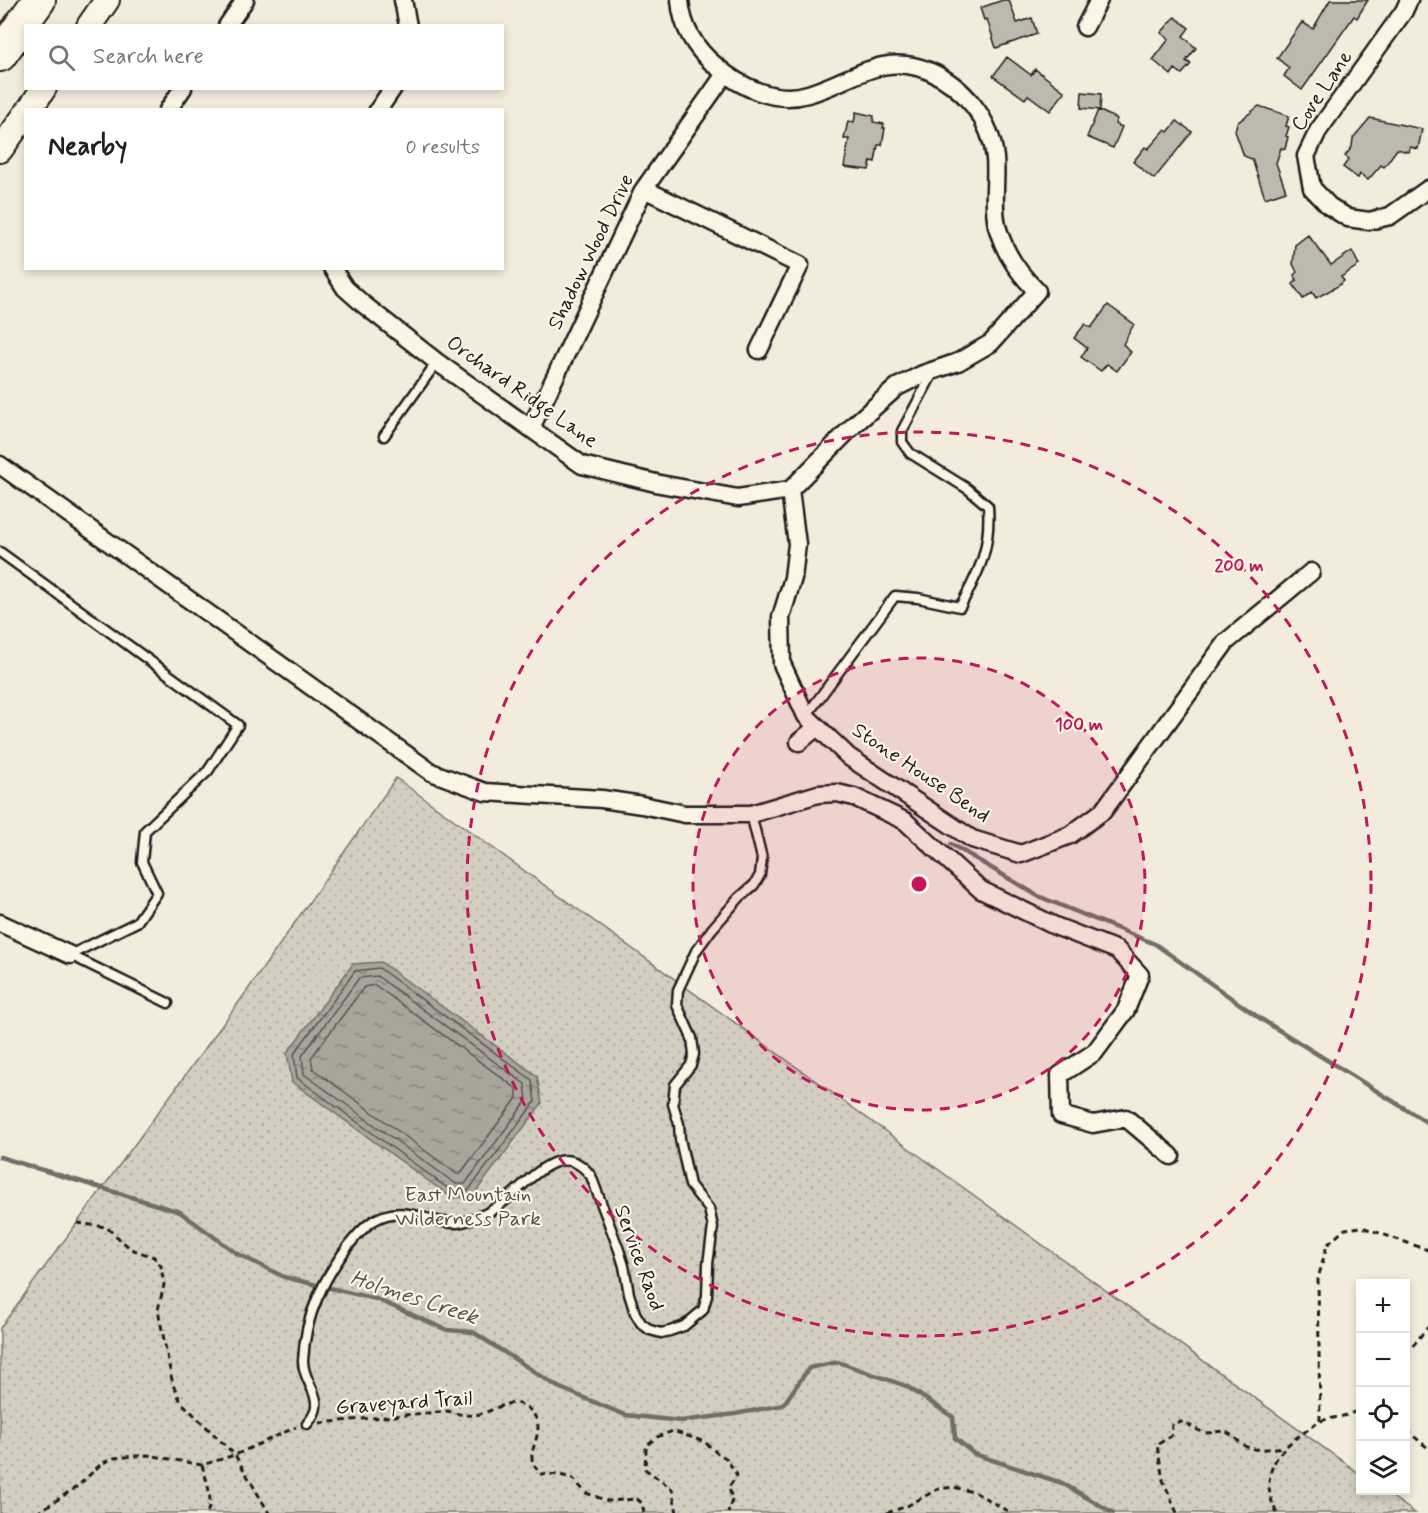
<!DOCTYPE html>
<meta charset="utf-8">
<style>
body{margin:0;font-family:Mynerve,sans-serif;background:#f6f6f6;color:#202124}
.controls{position:absolute;right:18px;bottom:18px;display:grid;overflow:hidden;border-radius:0px;box-shadow:0 3px 9px #0003}
.controls button{width:54px;height:54px;display:grid;place-items:center;padding:0;border:0;border-bottom:2px solid #e0e0e0;background:#fff;color:#202124;font:30px sans-serif}
.list{margin:0;padding:0;list-style:none}
h2{display:flex;justify-content:space-between;align-items:center;height:78px;margin:0;padding:0 24px;font-size:26px}
h2 small{font-size:20px;font-weight:400;color:#757577}
.icon{flex:none;width:33px;height:33px;fill:none;stroke:currentColor;stroke-width:2;stroke-linecap:round;stroke-linejoin:round}
.map{position:relative;flex:none;width:1428px;height:1513px;overflow:hidden}
.search{position:absolute;background:#fff;box-shadow:0 3px 9px #0003;left:24px;top:24px;width:480px;height:66px;display:flex;align-items:center;gap:15px;box-sizing:border-box;padding:0 21px;border-radius:0px;color:#757577;font-size:22px}
.panel{position:absolute;background:#fff;box-shadow:0 3px 9px #0003;left:24px;top:108px;width:480px;height:162px;border-radius:0px}
.map>svg:first-child{display:block}
</style>
<div class="map">
<svg width="1428" height="1513" viewBox="0 0 1428 1513">
<defs>
<pattern id="grass-dots" width="8" height="8" patternUnits="userSpaceOnUse" patternTransform="scale(1.5)"><rect width="8" height="8" fill="#d3cec1"/><path d="M2 2h.1M6 6h.1" fill="none" stroke="#b5b0a5" stroke-width="1.8" stroke-linecap="round"/></pattern>
<pattern id="water-ripples" width="26" height="14" patternUnits="userSpaceOnUse" patternTransform="scale(1.5)"><rect width="26" height="14" fill="#aaa59b"/><path d="M2 4q2-2 4 0t4 0M15 11q2-2 4 0t4 0" fill="none" stroke="#8a867e"/></pattern>
</defs>
<rect width="100%" height="100%" fill="#f3ecdd"/>
<filter id="ink" filterUnits="userSpaceOnUse"><feTurbulence type="fractalNoise" baseFrequency=".0167" numOctaves="2"/><feDisplacementMap in="SourceGraphic" scale="12" xChannelSelector="R" yChannelSelector="G"/><feConvolveMatrix kernelMatrix="1 2 1 2 8 2 1 2 1" color-interpolation-filters="sRGB"/></filter>
<g filter="url(#ink)">
<path fill="url(#grass-dots)" stroke="#78756e" stroke-width="1.5" d="M396,778l964,696v16l24,1 31,22h-1415v-185l247,-337z"/>
<path fill="url(#water-ripples)" stroke="#716e68" stroke-width="1.5" d="M381,962l156,114 5,27 -70,94 -20,1 -160,-116 -5,-29 66,-89z"/>
<g fill="none" stroke-linecap="round" stroke-linejoin="round">
<path stroke="#55534f" stroke-width="1.5" d="M379,968l153,112 3,22 -67,89 -15,1 -156,-114 -3,-24 61,-83z
M377,976l148,108 2,16 -62,84h-9l-152,-110 -2,-18 57,-78z
M375,985l142,104v9l-57,76h-3l-144,-105 -2,-11 53,-71z"/>
<path stroke="#716e68" stroke-width="4.5" d="M951,844l87,52 117,48 106,75 167,104
M0,1157l180,55 56,41 48,24 92,22 71,31 26,2 85,55 67,28 56,6 54,-7 48,-9 26,-37 29,-6 68,24 47,31 2,21 19,16 88,29 51,30"/>
</g>
<path fill="#beb9ae" stroke="#1c1c1c" stroke-width="1.5" d="M1003,0h6l8,23 15,-5 5,16 -41,14 -9,-29 -3,1 -4,-12z
M1330,0h38l-11,18 -3,-2 -52,74 -18,-14 5,-8 -12,-10 25,-36 11,7z
M1175,17l14,11 -6,8 13,12 -10,13 5,3 -9,10 -7,-5 -4,6 -18,-15 16,-21 -8,-6z
M1007,57l24,18 4,-6 30,23 -15,19 -22,-16 -3,4 -32,-23z
M1082,92l19,2 -1,16 -19,-2z
M1259,106l30,10 -3,10 3,1 -3,9 2,1 -3,12 -4,-1 -5,15 10,28 -21,7 -13,-39 -8,-3 -9,-25 2,-8z
M1098,110l19,9 -2,5 7,3 -9,21 -26,-11z
M856,112l18,4 -1,6 11,2 -1,4h2l-3,17h-4l-3,17 -4,-1 -2,9 -25,-3 5,-28h-5l4,-18 6,1z
M1370,118l52,11 -4,20 -8,-2 -1,5 -12,-3 -13,18 -3,-2 -13,15 -8,-6 -2,4 -15,-11 6,-8 -4,-3 7,-9 1,-9z
M1177,121l15,11 -38,47 -21,-17 12,-15 3,2 17,-19 3,2z
M1308,235l23,30 21,-14 7,14 -18,12 3,4 -6,5 -22,12 -4,-6 -9,7 -10,-15 4,-4 -3,-5 3,-3 -4,-8 2,-19z
M1108,305l26,19 -11,20 8,8 -14,19 -10,-7 -6,7 -20,-14 6,-9 -13,-10 11,-14 6,4z"/>
<g fill="none" stroke-linecap="round" stroke-linejoin="round">
<defs>
<path id="lane" d="M384,436l53,-74
M0,552l238,173 -30,46 -63,60 -3,31 15,31 -20,29 -67,33
M806,716l89,-120 23,2 42,9c20,-37 31,-59 28,-101l-20,-17 -58,-36 -8,-11v-11l32,-60
M70,955l98,48
M307,1424c23,-25 -4,-38 -4,-63 1,-20 6,-44 14,-62 10,-24 35,-64 56,-78 31,-19 53,3 84,2 10,-1 21,-6 30,-10 33,-15 70,-83 104,-37l28,74 5,16 5,28 6,19 6,10 9,7 11,3 9,-2 14,-5 19,-16 4,-14 1,-32 5,-37 -4,-18 -19,-24 -10,-46 -1,-15 -6,-20 2,-19 16,-20 3,-11 -2,-16 -15,-33 1,-15 18,-39 16,-22 27,-31 15,-13 6,-10 2,-17 -11,-44"/>
<path id="street" d="M403,0l5,26
M1409,0l-5,11 -86,120 -12,25 6,32 17,18 19,12 21,3 21,-5 38,-27
M227,26l18,-26
M1085,27l14,-27
M168,110l15,-22
M378,110l15,-22
M644,189l156,76 -41,85
M332,268l13,20 18,16 74,58 145,103 78,19 78,14 52,-8 65,-66 42,-37 26,-13 35,-12 33,-19 46,-52c-19,-18 -33,-39 -40,-65 -5,-23 0,-45 -2,-68 -4,-38 -31,-72 -66,-87 -48,-20 -78,11 -121,23 -33,10 -68,-7 -92,-28 -21,-17 -34,-39 -36,-66
M531,428l113,-239 81,-115
M0,465l431,307 54,20 117,7 40,6 43,9h66l67,-20 19,-1 17,4 51,24 76,69 74,36 62,24 23,25 -14,35 -31,42 -35,23 1,40 32,9 33,-6 45,38
M790,490l7,54 -4,34 -12,39 1,47 24,52 43,41 123,82 49,15 49,-19 33,-24 123,-169 85,-70
M799,742l18,-15
M0,923l70,32"/>
<path id="secondary" d="M89,26l18,-26
M29,110l15,-22
M0,150l26,-36"/>
<path id="highway" d="M0,55l39,-55"/>
</defs>
<use href="#lane" stroke="#1c1c1c" stroke-width="13"/>
<use href="#street" stroke="#1c1c1c" stroke-width="21"/>
<use href="#secondary" stroke="#1c1c1c" stroke-width="28"/>
<use href="#highway" stroke="#1c1c1c" stroke-width="36"/>
<path stroke="#1c1c1c" stroke-width="3" stroke-dasharray="6 4.5" stroke-linecap="butt" d="M77,1223l29,4 25,22 23,8 7,9 3,19 -6,25 15,75 8,17 54,53 34,58
M1406,1354l22,-27
M1320,1421l-2,-142 9,-34 18,-16 17,-2 66,23
M320,1423l128,-12c10,3 21,6 32,3 19,-5 33,-20 51,-3 4,4 7,10 7,17 -1,20 -15,28 3,46l19,1 12,3 14,15 22,8 29,-2 5,4 2,10
M1406,1430l22,18
M202,1465c4,15 12,33 5,48
M37,1513l41,-27 23,-22 13,-6 34,-3 54,10 33,-10 61,-28
M677,1513l-5,-24 -27,-20 1,-20 2,-5 9,-7 16,-6 32,11 13,12 8,4 11,17 -8,12 3,13 -4,13
M887,1513l20,-7 31,-17 16,-2 22,6 36,20
M1177,1513l-14,-33 -6,-35 14,-9 1,-12c15,-7 20,7 35,9 7,0 12,-3 19,-1 9,4 15,14 24,16 10,3 23,0 34,-1
M1277,1513c-18,-33 -4,-60 25,-79 6,-4 13,-11 19,-13 15,-5 27,-3 39,-13"/>
<use href="#lane" stroke="#fcf5e5" stroke-width="8"/>
<use href="#street" stroke="#fcf5e5" stroke-width="16"/>
<use href="#secondary" stroke="#fcf5e5" stroke-width="24"/>
<use href="#highway" stroke="#fcf5e5" stroke-width="32"/>
</g>
</g>
<circle cx="919" cy="884" r="226" fill="#c2185b" fill-opacity=".12"/>
<g fill="none" stroke="#c2185b" stroke-width="3" stroke-dasharray="10 8">
<circle cx="919" cy="884" r="226"/>
<circle cx="919" cy="884" r="452"/>
</g>
<g text-anchor="middle" dominant-baseline="central" stroke-width="4.5" stroke-linejoin="round" paint-order="stroke">
<g font-size="21" fill="#1c1c1c" stroke="#fcf5e5">
<text transform="translate(1322 91) rotate(-56)">Cove Lane</text>
<text transform="translate(591 252) rotate(-64)">Shadow Wood Drive</text>
<text transform="translate(522 392) rotate(35)">Orchard Ridge Lane</text>
<text transform="translate(921 773) rotate(34)">Stone House Bend</text>
<text transform="translate(639 1258) rotate(70)">Service Raod</text>
<text transform="translate(404 1403) rotate(-4)">Graveyard Trail</text>
</g>
<g font-size="21" fill="#53514e" stroke="#fcf5e5">
<text x="468" y="1195">East Mountain<tspan x="468" dy="24">Wilderness Park</tspan></text>
</g>
<g font-size="22" font-style="italic" fill="#55534f" stroke="#fcf5e5">
<text transform="translate(414 1298) rotate(18)">Holmes Creek</text>
</g>
</g>
<circle cx="919" cy="884" r="9" fill="#c2185b" stroke="#fcf5e5" stroke-width="3"/>
<g font-size="18" text-anchor="middle" font-weight="bold" fill="#c2185b" stroke="#fcf5e5" stroke-width="4.5" stroke-linejoin="round" paint-order="stroke">
<text x="1239" y="571">200 m</text>
<text x="1079" y="730">100 m</text>
</g>
</svg>
<div class="controls">
<button>+</button>
<button>−</button>
<button><svg class="icon" aria-label="locate" viewBox="0 0 24 24"><circle cx="12" cy="12" r="6"/><path d="M12 2v4M12 18v4M2 12h4M18 12h4"/></svg></button>
<button><svg class="icon" aria-label="layers" viewBox="0 0 24 24"><path d="M12 4l9 5-9 5-9-5zM3 14l9 5 9-5"/></svg></button>
</div>
<div class="search"><svg class="icon" aria-label="search" viewBox="0 0 24 24"><circle cx="10" cy="10" r="6"/><path d="M15 15l6 6"/></svg>Search here</div>
<section class="panel">
<h2>Nearby<small>0 results</small></h2>
<ul class="list">
</ul>
</section>
</div>
